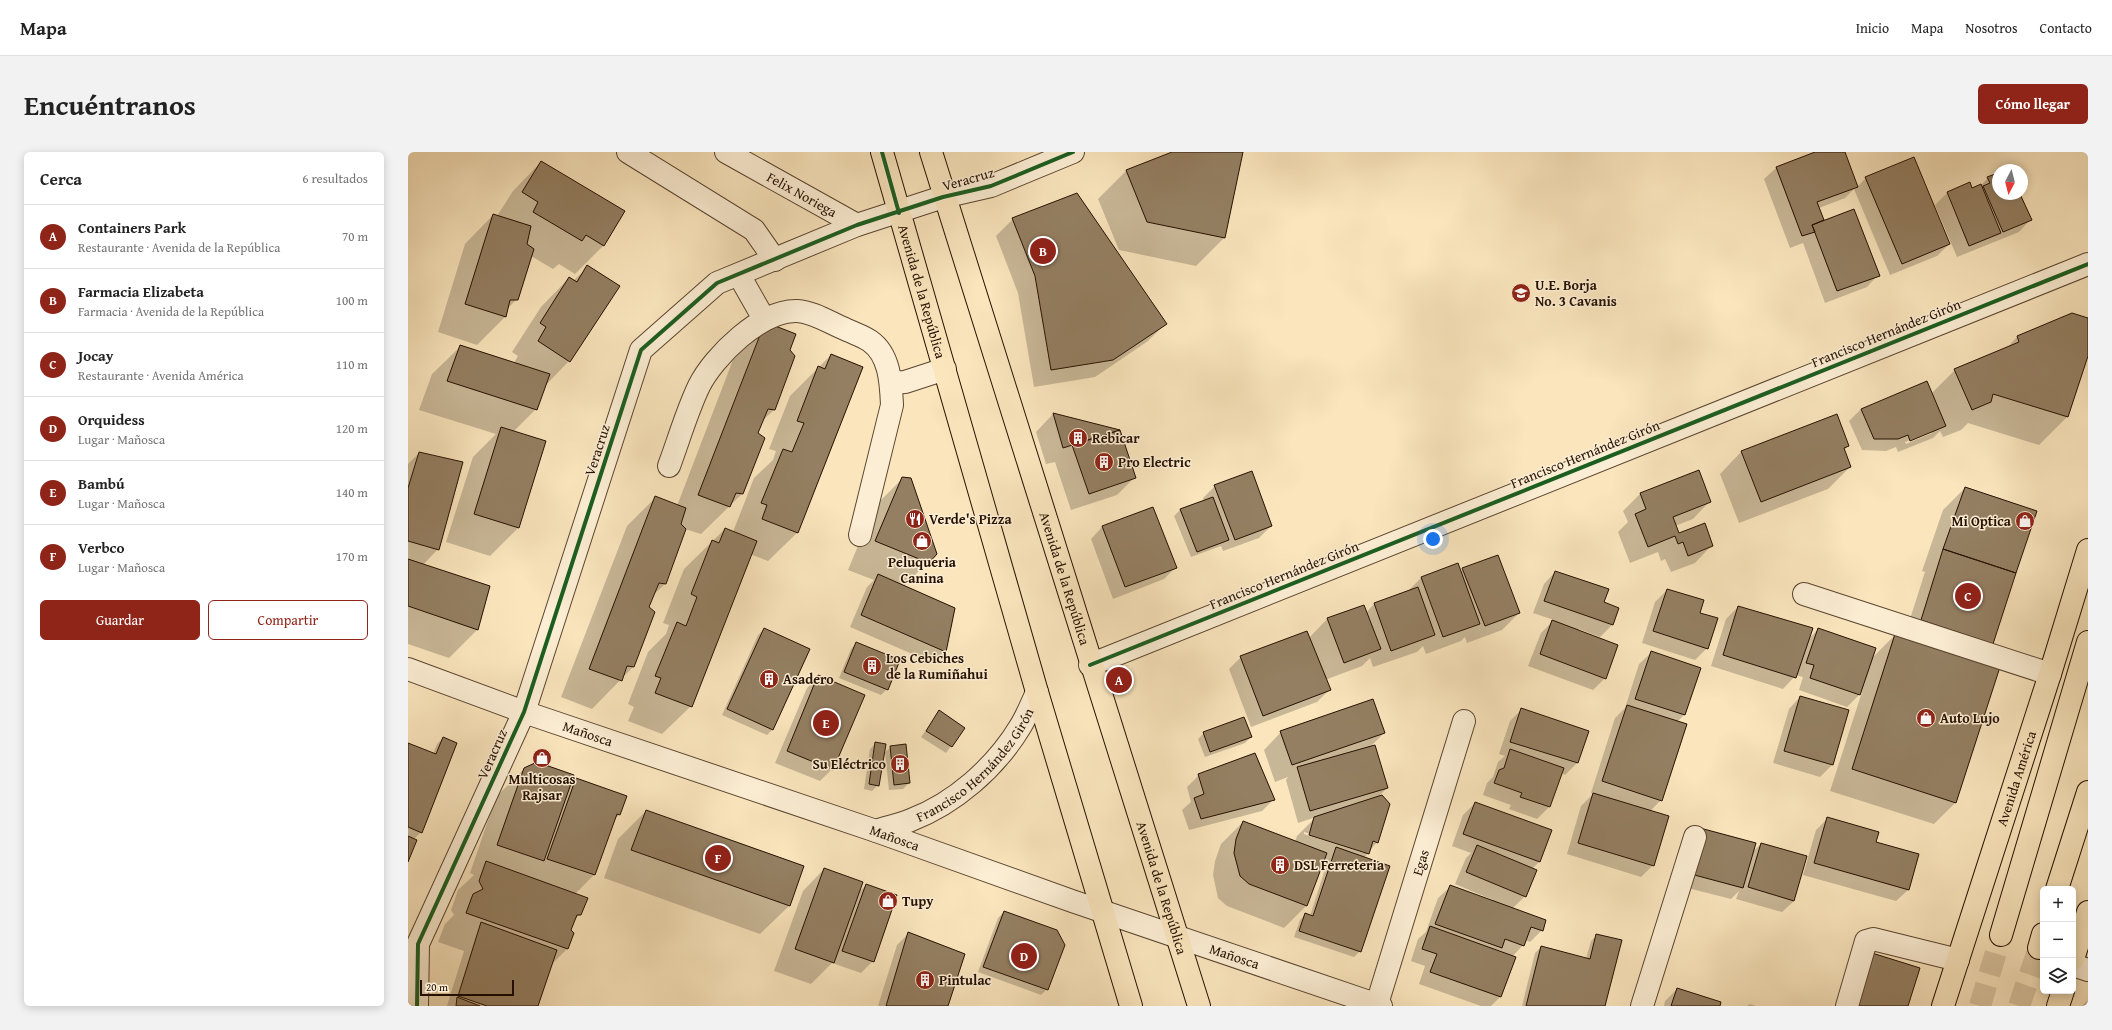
<!DOCTYPE html>
<html lang="es">
<meta charset="utf-8">
<style>
body{margin:0;font-family:"Gentium Book Plus",serif;background:#f2f2f2;color:#222}
.controls{position:absolute;right:12px;bottom:12px;display:grid;overflow:hidden;border-radius:6px;box-shadow:0 2px 10px #0003}
.controls button{width:36px;height:36px;display:grid;place-items:center;padding:0;border:0;border-bottom:1px solid #e0e0e0;background:#fff;color:#222;font:20px sans-serif}
.compass{position:absolute;left:1584px;top:12px;width:36px;height:36px;border-radius:50%;background:#fff;box-shadow:0 2px 10px #0003;rotate:187deg}
.scale{position:absolute;left:12px;bottom:10px;width:94px;box-sizing:border-box;padding-left:4px;border:2px solid #251000;border-top:0;font-size:11px;line-height:14px;white-space:nowrap;color:#251000;-webkit-text-stroke:3px #fceed4;paint-order:stroke}
.you{position:absolute;left:1025px;top:387px;width:14px;height:14px;margin:-10px;border:3px solid #fff;border-radius:50%;background:#1a73e8;box-shadow:0 0 0 6px #1a73e833}
.badge{display:grid;place-items:center;width:26px;height:26px;border-radius:50%;background:#8f2418;color:#fff;font-size:13px;font-weight:700}
.pin{position:absolute;translate:-50% -50%;border:2px solid #fff;box-shadow:0 1px 4px #0006}
.list{margin:0;padding:0;list-style:none}
h2{display:flex;justify-content:space-between;align-items:center;height:52px;margin:0;padding:0 16px;font-size:17px}
h2 small{font-size:13px;font-weight:400;color:#767676}
.list li{display:grid;grid-template-columns:26px 1fr auto;gap:12px;align-items:center;box-sizing:border-box;height:64px;padding:0 16px;border-top:1px solid #e0e0e0}
.list b{display:block;font-size:15px;white-space:nowrap}
.list p{margin:0;font-size:13px;white-space:nowrap;color:#767676}
.list em{font-size:13px;font-style:normal;color:#767676}
.actions{display:flex;gap:8px;padding:12px 16px}
.actions a{flex:1;padding:9px 0;border:1px solid #8f2418;border-radius:6px;text-align:center;font-size:14px;color:#8f2418}
.actions .main{background:#8f2418;color:#fff}
.icon{flex:none;width:22px;height:22px;fill:none;stroke:currentColor;stroke-width:2;stroke-linecap:round;stroke-linejoin:round}
.map{position:relative;flex:none;width:1680px;height:854px;overflow:hidden;border-radius:6px}
header{display:flex;align-items:center;gap:24px;box-sizing:border-box;height:56px;padding:0 20px;background:#fff;border-bottom:1px solid #e0e0e0}
header strong{font-size:19px}
nav{display:flex;gap:22px;margin-inline-start:auto;font-size:14px}
.intro{display:flex;align-items:center;justify-content:space-between;box-sizing:border-box;height:96px;padding:0 24px}
h1{margin:0;font-size:28px}
.button{padding:10px 18px;border-radius:6px;background:#8f2418;color:#fff;font-size:14px;font-weight:700}
main{display:flex;gap:24px;padding:0 24px}
aside{flex:1;background:#fff;border-radius:6px;box-shadow:0 2px 10px #0003}
.map>svg:first-child{display:block}
</style>
<header>
<strong>Mapa</strong>
<nav><a>Inicio</a><a>Mapa</a><a>Nosotros</a><a>Contacto</a></nav>
</header>
<div class="intro"><h1>Encuéntranos</h1><a class="button">Cómo llegar</a></div>
<main>
<aside>
<h2>Cerca<small>6 resultados</small></h2>
<ul class="list">
<li><span class="badge">A</span><div><b>Containers Park</b><p>Restaurante · Avenida de la República</p></div><em>70 m</em></li>
<li><span class="badge">B</span><div><b>Farmacia Elizabeta</b><p>Farmacia · Avenida de la República</p></div><em>100 m</em></li>
<li><span class="badge">C</span><div><b>Jocay</b><p>Restaurante · Avenida América</p></div><em>110 m</em></li>
<li><span class="badge">D</span><div><b>Orquidess</b><p>Lugar · Mañosca</p></div><em>120 m</em></li>
<li><span class="badge">E</span><div><b>Bambú</b><p>Lugar · Mañosca</p></div><em>140 m</em></li>
<li><span class="badge">F</span><div><b>Verbco</b><p>Lugar · Mañosca</p></div><em>170 m</em></li>
</ul>
<div class="actions"><a class="main">Guardar</a><a>Compartir</a></div>
</aside>
<div class="map">
<svg width="1680" height="854" viewBox="0 0 1680 854">
<rect width="100%" height="100%" fill="#fae5bd"/>
<filter id="stains"><feTurbulence type="fractalNoise" baseFrequency=".005" numOctaves="4"/><feColorMatrix values="0 0 0 0 .2 0 0 0 0 .09 0 0 0 0 .02 0 0 0 .5 -.17"/></filter>
<radialGradient id="worn" r=".72"><stop offset=".6" stop-color="#630" stop-opacity="0"/><stop offset="1" stop-color="#630" stop-opacity=".3"/></radialGradient>
<path fill="#0003" fill-rule="evenodd" d="M767,0h67l-18,86 -28,28 -77,-16 -21,-51 29,-29z
M1410,0h26l13,35 9,-9 83,66 -12,12 -47,19 -36,-86 -9,9 -26,10 5,14 54,53 -11,12 -42,16 -22,-60 -13,5 -26,-69 12,-11z
M133,10l63,83 -29,29 -16,-10 -6,5 -22,-13 -14,43 -10,10 -2,8 -28,28 -39,-13 27,-88 28,-29 4,1 16,-25z
M1590,22v20h21l11,26 -11,12 -62,25 -22,-52 12,-12 32,-6 9,-9z
M605,67l152,105 -17,17 -53,36 -61,10 -16,-94 -22,-57z
M180,115l-19,94 -25,26 -8,22 -23,23 5,96 -28,28 -44,-14 27,-85 23,-23 -77,-24 13,-36 29,-28 53,17 4,-7 -6,-4 29,-45 28,-29 4,3z
M1680,167v33l-21,65 -28,28 -71,-22 -7,7 -18,7 -3,-6 -7,7 -35,14 -2,-5 -10,4 -24,-1 -13,-29 12,-12 70,-15 24,-24 50,-20 12,-13zM1524,279v2l-26,11 -1,-2z
M357,171l24,27 -15,60 -13,12 -4,11 -14,60 -42,41 -16,-5 -20,55 -13,12 -5,11 -14,60 -41,42 -31,-12 66,-171 29,-29 21,9 59,-154z
M423,203l30,12 -64,166 -29,28 -18,-7 -59,152 -29,28 -34,-13 6,-14 -6,-3 20,-52 18,-18 3,-9 -6,-2 21,-54 41,-40 8,3 21,-54 19,-18 3,-9 -7,-2 21,-53z
M645,262l66,17 15,47 -17,17 -46,15 -16,-48 -9,2 -10,-32z
M1440,294l-4,4 6,17 -22,22 -89,34 -19,-49 21,-22z
M11,301l19,96 -15,16 54,65 -28,28 -41,-14v-180z
M495,326l33,76 -32,32 41,65 -12,12 -83,-36 17,-40 7,-7 -26,-10 26,-63z
M807,334l56,40 -12,12 -36,13 -2,-5 -30,11 -17,-41 6,-6 24,-9 -1,-3z
M1557,336l27,155 -36,159 -22,22 -104,-33 32,-99 -15,15 -48,-17 4,-13 -7,-2 -13,14 -72,-23 15,-47 12,-12 70,33 10,-11 54,29 23,-23 9,3 21,-66 -3,-1 21,-61z
M1232,342l70,7 -17,18 -18,7 4,8 33,11 -17,18 -24,9 -6,-13 -4,2 -3,-9 -28,11 -12,-31 10,-10 -5,-11z
M694,375l74,40 -12,12 -51,20 -22,-60z
M1055,417l56,44 -17,17 -35,13 -2,-6 -4,4 -35,13 -3,-8 -6,6 -44,15 -3,-9 -8,8 -37,14 4,10 -12,12 -66,25 -22,-58 12,-12 68,-19 18,-19 36,-13 3,7 8,-9 32,-11 15,-15 39,-6z
M1147,420l48,31 15,5 -6,17 -12,12 -21,-8v2l26,47 -12,12 -65,-24 13,-33 13,-13 -21,-7 11,-29z
M1259,438l40,58 -12,12 -53,-17 13,-41z
M356,477l8,101 -5,5 -45,-20 36,-80z
M448,491l31,46 -6,6 -42,-17 12,-29z
M1243,501l33,62 -7,7 -16,78 -11,11 3,54 -12,12 -74,-23 14,-48 12,-12 -2,-1 24,-75 10,-10 14,-44z
M411,524l13,93 -12,12 -45,-18 32,-75z
M1392,545l32,68 -12,12 -47,-14 16,-54z
M1114,557l55,54 -12,12 -4,-2 -12,34 -12,12 -28,-10 2,-4 -28,-10 4,-12 6,-6 5,-15 7,-6 -6,-2 11,-33z
M531,560l25,16 -18,25 -25,-16z
M873,580l103,1 -15,15 18,40 -9,9 -1,45 -13,16 -4,93 -6,6 -60,-20 6,-17 6,-6 4,2 17,-53 -4,-1 -17,44 -22,22 -57,-22 -9,-8 -5,-23 2,-14 6,-17 22,-22 52,20 2,-6 19,-19 -18,6 -12,-43 2,-3 -13,5 -11,-32zM896,680l60,19v2l-60,-19z
M796,581l47,4 -6,6 -40,14 -7,-18z
M35,586l-22,94 -7,7 -6,21v-116l25,10 4,-10z
M468,591l2,42 -6,6 -8,-2 6,-40z
M483,595l18,36 -6,6 -14,1 -4,-38z
M117,616l44,18 7,-7 50,17 -7,19 -6,6 -19,54 -19,19 5,20 -7,7 -6,28 -16,16 -14,41h-90l17,-55 -26,-9 7,-18 9,-9 -3,-5 7,-20 16,-15 -4,-2 26,-76z
M791,623l75,24 -12,12 -73,19 -7,-20 9,-8 -4,-15z
M1067,651l65,58 -8,8 -7,27 -13,13 30,21 -12,12 -5,-2 -2,5 -11,12 -12,40 -9,9h-10l-62,-22 6,-18 -14,-5 7,-22 8,-7 12,-34 12,-11 43,15v-2l-38,-16 11,-26 5,-5 -19,-7 11,-31z
M238,659l157,55 -14,40 -29,28 -156,-56 14,-39z
M1420,666l47,25 33,47 -12,11 -93,-26 13,-45z
M1280,689l64,11 9,-8 33,57 -12,11 -46,-13 3,-8 -8,8 -55,-14z
M416,717l34,24 8,-8 7,76 -12,12 -29,-10 -21,21 -37,-13 29,-80z
M596,760l43,77 -6,6 -63,-23 20,-54z
M501,781l38,73h-69l19,-61z
M1189,783l7,71h-82l13,-53 6,-6 45,12 5,-18z
M1269,837l42,17h-55l1,-5z
M1680,848v6h-6z
M1342,852l6,2h-9z"/>
<path fill="#947f62" stroke="#251000" d="M764,0h71l-18,86 -78,-16 -21,-52z
M1407,0h30l13,35 -41,15 7,18 -12,5 3,7 -13,4 -26,-69z
M1506,5l36,87 -48,20 -37,-87z
M133,9l84,50 -21,35 -18,-11 -4,6 -49,-29 5,-10 -16,-10z
M1590,21v21h22l12,26 -29,12 -20,-46 7,-3 -3,-6z
M1562,30l2,6 9,-4 20,49 -32,13 -22,-54z
M669,41l90,131 -54,36 -62,10 -16,-94 -23,-58z
M1446,57l26,67 -43,15 -25,-66z
M85,62l38,12 -4,18 7,5 -16,51h-8l-4,17 -41,-13z
M179,113l33,21 -50,76 -32,-21 8,-14 -6,-4 29,-46 8,5z
M1664,161l16,5v38l-20,61 -75,-23 -2,8 -19,8 -18,-41 65,-27 -2,-6z
M357,170l31,12 -6,16 5,6 -20,54 -7,-1 -10,24 7,5 -22,56 -7,-1 -6,14 -32,-12z
M52,193l90,29 -13,36 -90,-29z
M423,202l32,13 -65,166 -36,-14 5,-14 -6,-2 22,-54 9,3 12,-29 -7,-2 21,-55 7,3z
M1519,229l19,45 -36,15 -2,-6 -10,4h-24l-13,-30z
M645,261l67,17 -57,18z
M1429,262l12,32 -5,2 7,19 -90,35 -20,-51z
M93,275l45,14 -27,87 -45,-14z
M712,278l16,48 -47,16 -17,-49z
M11,300l44,10 -24,88 -31,-9v-53z
M1291,318l12,32 -38,15 6,16 26,-10 8,23 -25,10 -5,-14 -5,2 -3,-8 -27,11 -13,-33 11,-5 -6,-16z
M844,319l20,55 -37,14 -21,-55z
M494,325l9,1 26,76 -8,9 -54,-22z
M1557,335l72,24 -21,62 -73,-24z
M247,344l31,12 -5,16 5,5 -20,55 -7,-1 -10,24 6,5 -21,55 -7,-1 -5,15 -33,-12z
M805,345l16,43 -32,12 -17,-43z
M745,355l24,61 -52,19 -23,-61z
M317,376l32,13 -65,166 -37,-14 6,-15 -6,-2 22,-54 9,4 11,-29 -6,-3 21,-54 7,3z
M1535,397l73,24 -23,71 -72,-24z
M1090,403l22,58 -35,13 -23,-58z
M0,407l82,27 -12,44 -70,-24z
M1050,411l22,61 -37,13 -22,-60z
M1147,419l54,18 -5,13 15,6 -6,17 -69,-24z
M470,422l77,34 -9,44 -85,-37z
M1010,435l17,48 -44,16 -17,-48z
M1259,437l37,11 -4,13 18,5 -10,31 -55,-18z
M956,453l17,44 -37,14 -17,-45z
M1330,454l75,22 -17,50 -73,-23z
M1144,468l66,25 -12,34 -66,-25z
M356,476l46,21 -37,81 -46,-21z
M1410,476l58,20 -16,47 -50,-17 4,-13 -8,-2z
M899,479l24,59 -68,26 -23,-60z
M1487,482l105,33 -44,136 -104,-34z
M448,490l44,18 -12,30 -44,-18z
M1243,499l50,17 -16,47 -50,-16z
M410,523l47,20 -32,75 -46,-19z
M1392,544l49,14 -16,55 -49,-14z
M965,547l12,34 -93,32 -12,-34z
M1219,553l60,19 -25,77 -60,-20z
M1113,556l68,23 -11,32 -68,-21z
M531,558l26,18 -13,19 -26,-16z
M836,565l8,20 -42,15 -7,-20z
M35,585l14,6 -35,90 -14,-6v-84l28,11z
M467,590l11,2 -7,42 -10,-2z
M498,592l4,39 -16,2 -4,-39z
M967,593l13,43 -78,23 -13,-44z
M1102,597l54,19 -14,39 -30,-10 2,-4 -28,-10 5,-13 5,-2z
M847,601l20,47 -74,19 -7,-21 10,-4 -6,-20z
M129,610l37,13 -30,86 -47,-16 27,-77z
M168,626l51,18 -7,19 -3,-1 -22,61 -48,-16z
M1185,641l76,23 -15,50 -76,-23z
M974,643l8,9 -12,39 -5,-2 -4,13 -60,-19 5,-18z
M1067,650l77,28 -12,32 -77,-28z
M238,658l158,56 -14,40 -159,-56z
M1419,665l52,15 -3,10 43,12 -10,36 -95,-27z
M835,669l84,32 -20,53 -58,-22 -9,-8 -6,-23 2,-14z
M1292,676l56,15 -13,45 -56,-15z
M0,684l9,4 -9,22z
M1353,691l46,13 -13,45 -46,-14z
M1069,693l60,25 -11,27 -60,-25z
M928,695l54,19 -29,86 -62,-21 6,-18 8,3z
M78,709l102,37 -7,17h-4l-6,15 3,3 -6,16 -102,-36 7,-19 10,-5 -4,-8z
M416,716l39,14 -29,81 -39,-14z
M458,732l31,11 -23,67 -32,-11z
M1042,733l96,35 -3,11 -12,-4 -7,19 -19,-7 -3,9 -67,-24z
M596,759l53,19 8,15 -17,45 -65,-23z
M73,770l76,28 -19,56h-51l-29,-10z
M1022,774l86,31 -15,40 -71,-25 7,-18 -15,-5z
M500,780l57,22 -17,52h-62z
M1188,782l26,6 -17,66h-79l15,-60 49,13z
M1464,801l48,15 -12,38h-52z
M1269,836l44,14 -1,4h-49z
M49,845l23,9h-24z"/>
<g fill="none" stroke-linecap="round" stroke-linejoin="round">
<path stroke="#dac5a1" stroke-width="22" stroke-dasharray="22 11" stroke-linecap="butt" d="M1572,854l21,-71
M1611,854l20,-58"/>
<defs>
<g id="minor">
<path d="M220,0l126,78 21,30"/>
<path id="s1" d="M318,0l131,73"/>
<path d="M331,123l25,44"/>
<path d="M483,231l14,-1 40,-13"/>
<path d="M261,314c10,-27 18,-55 30,-80 15,-30 62,-76 98,-75 17,1 33,12 48,18 8,4 18,7 25,12 20,14 21,42 22,64l-32,130"/>
<path d="M1396,442l246,80"/>
<path d="M682,513l998,-401"/>
<path id="s2" d="M0,517l116,43 352,119 196,70 309,105"/>
<path id="s3" d="M468,679c11,-4 24,-6 35,-11 44,-17 84,-52 109,-93 7,-11 12,-24 17,-35"/>
<path d="M1665,813l15,5"/>
<path id="s4" d="M969,852l87,-283"/>
<path d="M9,854l1,-62 106,-232 117,-362 76,-67 140,-58 86,-28 48,-11 82,-34"/>
<path d="M1234,854l53,-169"/>
<path d="M1439,854l19,-65 7,-2 85,21"/>
</g>
<g id="major">
<path id="s5" d="M474,0l155,540 94,314"/>
<path id="s6" d="M523,0l268,854"/>
<path d="M1649,737l31,-97"/>
<path d="M1593,783l87,-293"/>
<path d="M1631,796l4,-14"/>
<path d="M1665,807l15,-47"/>
<path id="s7" d="M1535,854l107,-332 38,-124"/>
<path d="M1650,854l5,-15"/>
</g>
</defs>
<use href="#minor" stroke="#5a452f" stroke-width="24"/>
<use href="#major" stroke="#251000" stroke-width="24"/>
<use href="#minor" stroke="#fceed4" stroke-width="22"/>
<use href="#major" stroke="#fae5bd" stroke-width="22"/>
<defs>
<path id="cycleway" d="M474,0l17,61
M682,513l998,-401
M9,854l1,-62 106,-232 117,-362 76,-67 140,-58 86,-28 48,-11 82,-34"/>
</defs>
<use href="#cycleway" stroke="#fceed4" stroke-width="6"/>
<use href="#cycleway" stroke="#1b5e20" stroke-width="4"/>
</g>
<defs>
<symbol id="school-disc" viewBox="-11 -11 22 22"><circle r="9.5" fill="#8f2418" stroke="#fceed4"/><path d="M0-5L7-2L0 1L-7-2ZM-4 1L0 2.5L4 1V4Q0 6-4 4Z" fill="#fff"/></symbol>
<symbol id="building-disc" viewBox="-11 -11 22 22"><circle r="9.5" fill="#8f2418" stroke="#fceed4"/><path d="M-4-6H4V6H1V3H-1V6H-4ZM-2.5-4.3h1.7v1.8h-1.7ZM.8-4.3h1.7v1.8H.8ZM-2.5-1h1.7V.8h-1.7ZM.8-1h1.7V.8H.8Z" fill="#fff"/></symbol>
<symbol id="restaurant-disc" viewBox="-11 -11 22 22"><circle r="9.5" fill="#8f2418" stroke="#fceed4"/><path d="M-5-6h1v4h1v-4h1v4h1v-4h1v5L-1.5 .5V6h-2V.5L-5-1ZM5-6V6H3V1.5H1.5Q1.5-4 5-6Z" fill="#fff"/></symbol>
<symbol id="shop-disc" viewBox="-11 -11 22 22"><circle r="9.5" fill="#8f2418" stroke="#fceed4"/><path d="M-5-2.5h2.3a2.7 3.5 0 0 1 5.4 0H5L5.5 6h-11ZM-1.5-2.5h3a1.5 2.3 0 0 0-3 0Z" fill="#fff"/></symbol>
</defs>
<g fill-rule="evenodd">
<use href="#school-disc" x="1102" y="130" width="22" height="22"/>
<use href="#building-disc" x="659" y="275" width="22" height="22"/>
<use href="#building-disc" x="685" y="299" width="22" height="22"/>
<use href="#restaurant-disc" x="496" y="356" width="22" height="22"/>
<use href="#shop-disc" x="1606" y="358" width="22" height="22"/>
<use href="#shop-disc" x="503" y="378" width="22" height="22"/>
<use href="#building-disc" x="453" y="503" width="22" height="22"/>
<use href="#building-disc" x="350" y="516" width="22" height="22"/>
<use href="#shop-disc" x="1507" y="555" width="22" height="22"/>
<use href="#shop-disc" x="123" y="595" width="22" height="22"/>
<use href="#building-disc" x="481" y="601" width="22" height="22"/>
<use href="#building-disc" x="861" y="702" width="22" height="22"/>
<use href="#shop-disc" x="469" y="738" width="22" height="22"/>
<use href="#building-disc" x="506" y="817" width="22" height="22"/>
</g>
<g text-anchor="middle" dominant-baseline="central" stroke-width="3" stroke-linejoin="round" paint-order="stroke">
<g font-size="14" fill="#251000" stroke="#fceed4">
<text transform="translate(560 27) rotate(-16)">Veracruz</text>
<text stroke="none"><textPath href="#s1" startOffset="87">Felix Noriega</textPath></text>
<text stroke="none"><textPath href="#s5" startOffset="145">Avenida de la República</textPath></text>
<text transform="translate(1478 181) rotate(-22)">Francisco Hernández Girón</text>
<text transform="translate(189 298) rotate(-72)">Veracruz</text>
<text transform="translate(1177 302) rotate(-22)">Francisco Hernández Girón</text>
<text transform="translate(876 423) rotate(-22)">Francisco Hernández Girón</text>
<text stroke="none"><textPath href="#s6" startOffset="447">Avenida de la República</textPath></text>
<text stroke="none"><textPath href="#s2" startOffset="191">Mañosca</textPath></text>
<text transform="translate(84 602) rotate(-66)">Veracruz</text>
<text stroke="none"><textPath href="#s3" startOffset="123">Francisco Hernández Girón</textPath></text>
<text stroke="none"><textPath href="#s7" startOffset="239">Avenida América</textPath></text>
<text stroke="none"><textPath href="#s2" startOffset="515">Mañosca</textPath></text>
<text stroke="none"><textPath href="#s4" startOffset="148">Egas</textPath></text>
<text stroke="none"><textPath href="#s6" startOffset="771">Avenida de la República</textPath></text>
<text stroke="none"><textPath href="#s2" startOffset="875">Mañosca</textPath></text>
</g>
<g font-size="14" font-weight="bold" fill="#251000" stroke="#fceed4" text-anchor="start">
<text x="1127" y="133">U.E. Borja<tspan x="1127" dy="16">No. 3 Cavanis</tspan></text>
<text x="684" y="286">Rebicar</text>
<text x="710" y="310">Pro Electric</text>
<text x="521" y="367">Verde's Pizza</text>
<text x="1603" y="369" text-anchor="end">Mi Optica</text>
<text x="514" y="410" text-anchor="middle">Peluqueria<tspan x="514" dy="16">Canina</tspan></text>
<text x="478" y="506">Los Cebiches<tspan x="478" dy="16">de la Rumiñahui</tspan></text>
<text x="375" y="527">Asadero</text>
<text x="1532" y="566">Auto Lujo</text>
<text x="478" y="612" text-anchor="end">Su Eléctrico</text>
<text x="134" y="627" text-anchor="middle">Multicosas<tspan x="134" dy="16">Rajsar</tspan></text>
<text x="886" y="713">DSL Ferreteria</text>
<text x="494" y="749">Tupy</text>
<text x="531" y="828">Pintulac</text>
</g>
</g>
<rect width="100%" height="100%" filter="url(#stains)"/>
<rect width="100%" height="100%" fill="url(#worn)"/>
</svg>
<div class="controls">
<button>+</button>
<button>−</button>
<button><svg class="icon" aria-label="layers" viewBox="0 0 24 24"><path d="M12 4l9 5-9 5-9-5zM3 14l9 5 9-5"/></svg></button>
</div>
<svg class="compass" viewBox="-18 -18 36 36"><path d="M0-13l5 13h-10z" fill="#e53935"/><path d="M0 13l5-13h-10z" fill="#767676"/></svg>
<div class="scale">20 m</div>
<div class="you"></div>
<div class="pin badge" style="left:711px;top:528px">A</div>
<div class="pin badge" style="left:635px;top:99px">B</div>
<div class="pin badge" style="left:1560px;top:444px">C</div>
<div class="pin badge" style="left:616px;top:804px">D</div>
<div class="pin badge" style="left:418px;top:571px">E</div>
<div class="pin badge" style="left:310px;top:706px">F</div>
</div>
</main>
